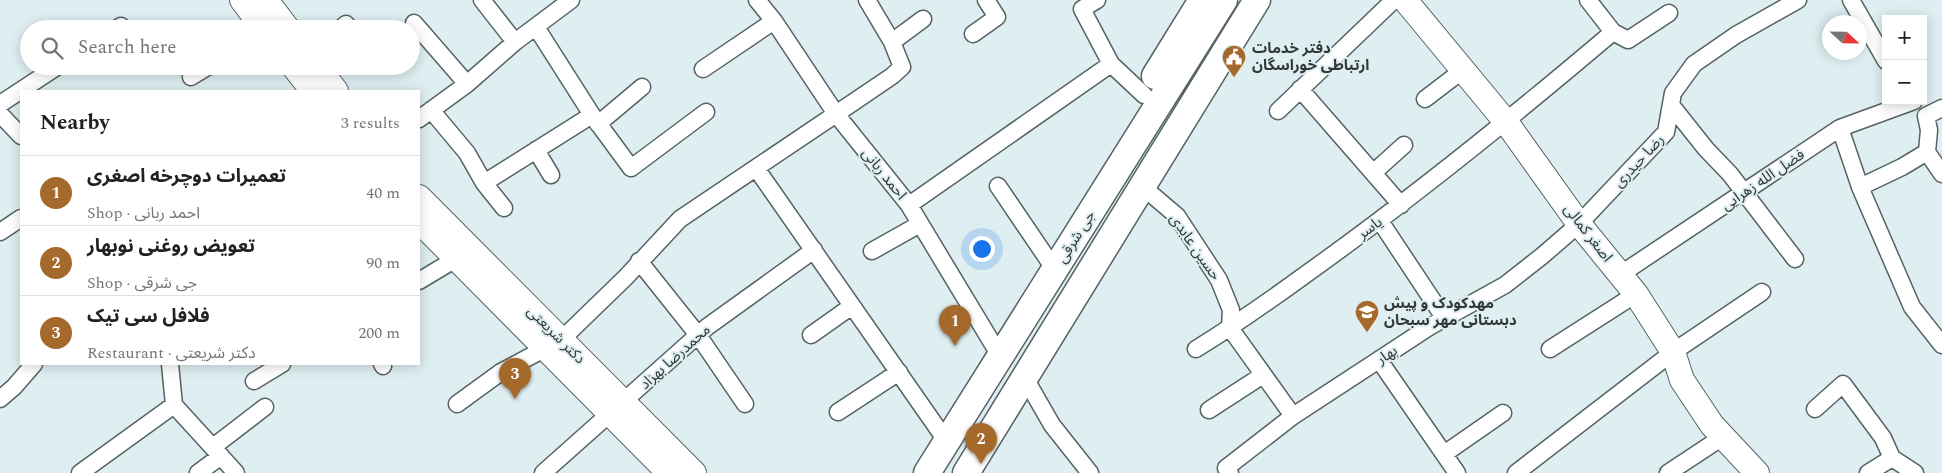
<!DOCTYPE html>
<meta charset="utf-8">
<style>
body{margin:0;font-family:Spectral,"Noto Sans Arabic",serif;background:#f6f6f6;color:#202124}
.controls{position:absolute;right:15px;top:15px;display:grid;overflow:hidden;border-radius:0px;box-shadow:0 2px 12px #0003}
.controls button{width:45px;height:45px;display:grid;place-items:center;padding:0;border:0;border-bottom:1px solid #e0e0e0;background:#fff;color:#202124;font:25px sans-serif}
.compass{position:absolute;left:1822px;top:15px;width:45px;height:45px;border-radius:50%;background:#fff;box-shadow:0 2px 12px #0003;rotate:112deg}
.you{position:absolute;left:981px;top:248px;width:18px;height:18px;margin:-12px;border:4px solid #fff;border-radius:50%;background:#1a73e8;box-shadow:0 0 0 8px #1a73e833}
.badge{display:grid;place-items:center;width:32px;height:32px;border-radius:50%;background:#a56a2b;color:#fff;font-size:16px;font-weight:700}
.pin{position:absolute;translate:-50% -41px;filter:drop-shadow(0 1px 2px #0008)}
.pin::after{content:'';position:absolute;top:26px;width:18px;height:15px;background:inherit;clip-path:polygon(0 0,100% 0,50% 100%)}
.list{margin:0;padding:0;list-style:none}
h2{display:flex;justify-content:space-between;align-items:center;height:65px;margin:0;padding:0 20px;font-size:21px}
h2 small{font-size:16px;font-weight:400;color:#757577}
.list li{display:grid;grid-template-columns:32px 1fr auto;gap:15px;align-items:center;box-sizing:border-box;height:70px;padding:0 20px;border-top:1px solid #e0e0e0}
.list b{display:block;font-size:19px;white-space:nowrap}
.list p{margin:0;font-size:16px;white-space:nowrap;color:#757577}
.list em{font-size:16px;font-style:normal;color:#757577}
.icon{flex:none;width:28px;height:28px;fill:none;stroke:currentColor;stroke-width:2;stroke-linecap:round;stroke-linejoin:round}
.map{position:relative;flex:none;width:1942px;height:473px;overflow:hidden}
.search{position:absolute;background:#fff;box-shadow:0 2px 12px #0003;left:20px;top:20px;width:400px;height:55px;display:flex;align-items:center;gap:12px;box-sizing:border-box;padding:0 18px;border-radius:28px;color:#757577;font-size:19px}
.panel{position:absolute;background:#fff;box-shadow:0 2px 12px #0003;left:20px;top:90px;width:400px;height:275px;border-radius:0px}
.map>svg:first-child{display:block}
</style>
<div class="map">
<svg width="1942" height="473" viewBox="0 0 1942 473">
<rect width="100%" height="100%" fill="#deeef1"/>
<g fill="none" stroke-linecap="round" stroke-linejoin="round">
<defs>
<path id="street" d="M482,0l33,42
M757,0l17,21 62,93 73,91 91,151
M1097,0l-15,9 29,55 33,31
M1851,0l35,61
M414,23l53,61
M536,27l56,88 39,53 75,-56
M116,29l5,-3
M340,29l6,-5 4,5
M1613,32l15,8 41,-27
M973,34l24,-17 -11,-17
M892,42l31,-23
M703,69l71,-48
M191,77l18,-11
M1300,89l101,116
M1425,99l38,-29
M0,104l58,-38
M1671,105l35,44 24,25 65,85
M1942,108l-16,8 3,14 -2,22 15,22
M431,110l36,43 17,30 20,25
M1278,111l116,-111
M0,114l21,22
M419,119l48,-35 48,-42 56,-42
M598,124l44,-37
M1840,128l20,59 52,120 30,38
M536,150l15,25
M756,168l191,274
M1373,173l31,-28
M484,183l108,-68
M998,186l57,84
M1143,187l34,29 42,64 12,30 -1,18 63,88
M1860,187l42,-20 25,-15
M909,205l202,-141
M1380,221l65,98
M0,232l21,-14
M872,251l48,-27
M639,261l59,74 47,69
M1621,274l219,-146 74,-27
M419,281l45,-27
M811,335l41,-29
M1196,349c39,-24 76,-50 113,-77 105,-75 205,-156 304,-240l-25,-32
M1550,349l86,-55
M1379,360l78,113
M382,364l1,2
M1025,378l27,47 38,48
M254,381l28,-17
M0,399l14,-12 20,-23
M457,404l44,-32 60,-32 65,-63 54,-58 156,-105 56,-38 10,-9 -10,-25 -25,-42
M174,405l62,68
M1815,409l28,-25 40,54 9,20 23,15
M1209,410l54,-35
M838,412l61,-40
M213,447l52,-40
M1444,454l59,-41
M80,473l94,-68 -4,-41
M198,473l23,-17
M543,473l164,-146 107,-77
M1230,473l-4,-5 67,-52 136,-89 76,-42 37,-29 37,-32 87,-92 7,-39 21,-29 42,-29 62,-35
M1516,473l157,-121 89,-60
M1668,473l56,-37
M1868,473l24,-15"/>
<path id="secondary" d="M242,0l22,29
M266,0l22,29
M1405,0l101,122 73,102 57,70 37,58 9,28 30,45 45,48
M293,66l20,25
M317,66l19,25
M419,197l275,276
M419,221l250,252"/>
<path id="primary" d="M1155,76l47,-76
M927,473l297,-473
M966,473l291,-473"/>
</defs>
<use href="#street" stroke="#556365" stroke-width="19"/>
<use href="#secondary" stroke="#556365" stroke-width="26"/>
<use href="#primary" stroke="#556365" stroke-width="29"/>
<use href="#street" stroke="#fff" stroke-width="16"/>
<use href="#secondary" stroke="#fff" stroke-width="24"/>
<use href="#primary" stroke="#fff" stroke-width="26"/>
</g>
<defs>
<symbol id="civic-pin" viewBox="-11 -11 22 30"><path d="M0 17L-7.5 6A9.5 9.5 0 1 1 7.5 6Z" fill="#a56a2b" stroke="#deeef1"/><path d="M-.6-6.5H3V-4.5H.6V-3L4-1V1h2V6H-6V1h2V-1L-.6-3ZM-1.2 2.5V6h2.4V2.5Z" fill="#fff"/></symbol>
<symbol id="school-pin" viewBox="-11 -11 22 30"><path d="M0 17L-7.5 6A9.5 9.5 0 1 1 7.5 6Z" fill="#a56a2b" stroke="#deeef1"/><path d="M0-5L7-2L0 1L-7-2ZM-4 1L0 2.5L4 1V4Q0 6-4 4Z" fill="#fff"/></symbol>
</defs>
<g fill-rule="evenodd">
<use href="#civic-pin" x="1220" y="43" width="28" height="38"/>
<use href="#school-pin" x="1353" y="298" width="28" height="38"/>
</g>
<g text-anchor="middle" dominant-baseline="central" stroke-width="4" stroke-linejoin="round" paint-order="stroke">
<g font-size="15" font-weight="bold" fill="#323839" stroke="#deeef1" text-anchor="start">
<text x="1252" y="48">دفتر خدمات<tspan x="1252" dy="17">ارتباطی خوراسگان</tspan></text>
<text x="1384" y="303">مهدکودک و پیش<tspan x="1384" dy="17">دبستانی مهر سبحان</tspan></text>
</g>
<g font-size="15" fill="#323839" stroke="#deeef1">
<text transform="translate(1639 161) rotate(-47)">رضا حیدری</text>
<text transform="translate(884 174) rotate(51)">احمد ربانی</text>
<text transform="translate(1763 180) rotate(-34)">فضل الله زهرایی</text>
<text transform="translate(1370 228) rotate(-36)">یاسر</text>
<text transform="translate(1588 233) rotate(52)">اصغر کمالی</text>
<text transform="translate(1076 237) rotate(-58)">جی شرقی</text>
<text transform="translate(1195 247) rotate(55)">حسین عابدی</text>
<text transform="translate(556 335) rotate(45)">دکتر شریعتی</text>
<text transform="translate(1387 355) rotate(-33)">بهار</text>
<text transform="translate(675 357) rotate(-42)">محمدرضا بهزاد</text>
</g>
</g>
</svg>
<div class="controls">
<button>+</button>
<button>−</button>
</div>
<svg class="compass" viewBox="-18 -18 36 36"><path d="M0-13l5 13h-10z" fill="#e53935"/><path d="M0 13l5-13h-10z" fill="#757577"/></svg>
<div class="you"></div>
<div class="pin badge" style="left:955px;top:346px">1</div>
<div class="pin badge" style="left:981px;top:464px">2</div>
<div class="pin badge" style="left:515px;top:399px">3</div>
<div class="search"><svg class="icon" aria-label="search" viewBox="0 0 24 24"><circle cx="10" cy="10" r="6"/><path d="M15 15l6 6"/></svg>Search here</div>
<section class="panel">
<h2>Nearby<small>3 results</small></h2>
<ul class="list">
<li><span class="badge">1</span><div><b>تعمیرات دوچرخه اصغری</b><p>Shop · احمد ربانی</p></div><em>40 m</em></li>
<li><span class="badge">2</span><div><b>تعویض روغنی نوبهار</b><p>Shop · جی شرقی</p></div><em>90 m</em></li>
<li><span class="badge">3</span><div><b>فلافل سی تیک</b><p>Restaurant · دکتر شریعتی</p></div><em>200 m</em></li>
</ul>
</section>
</div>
